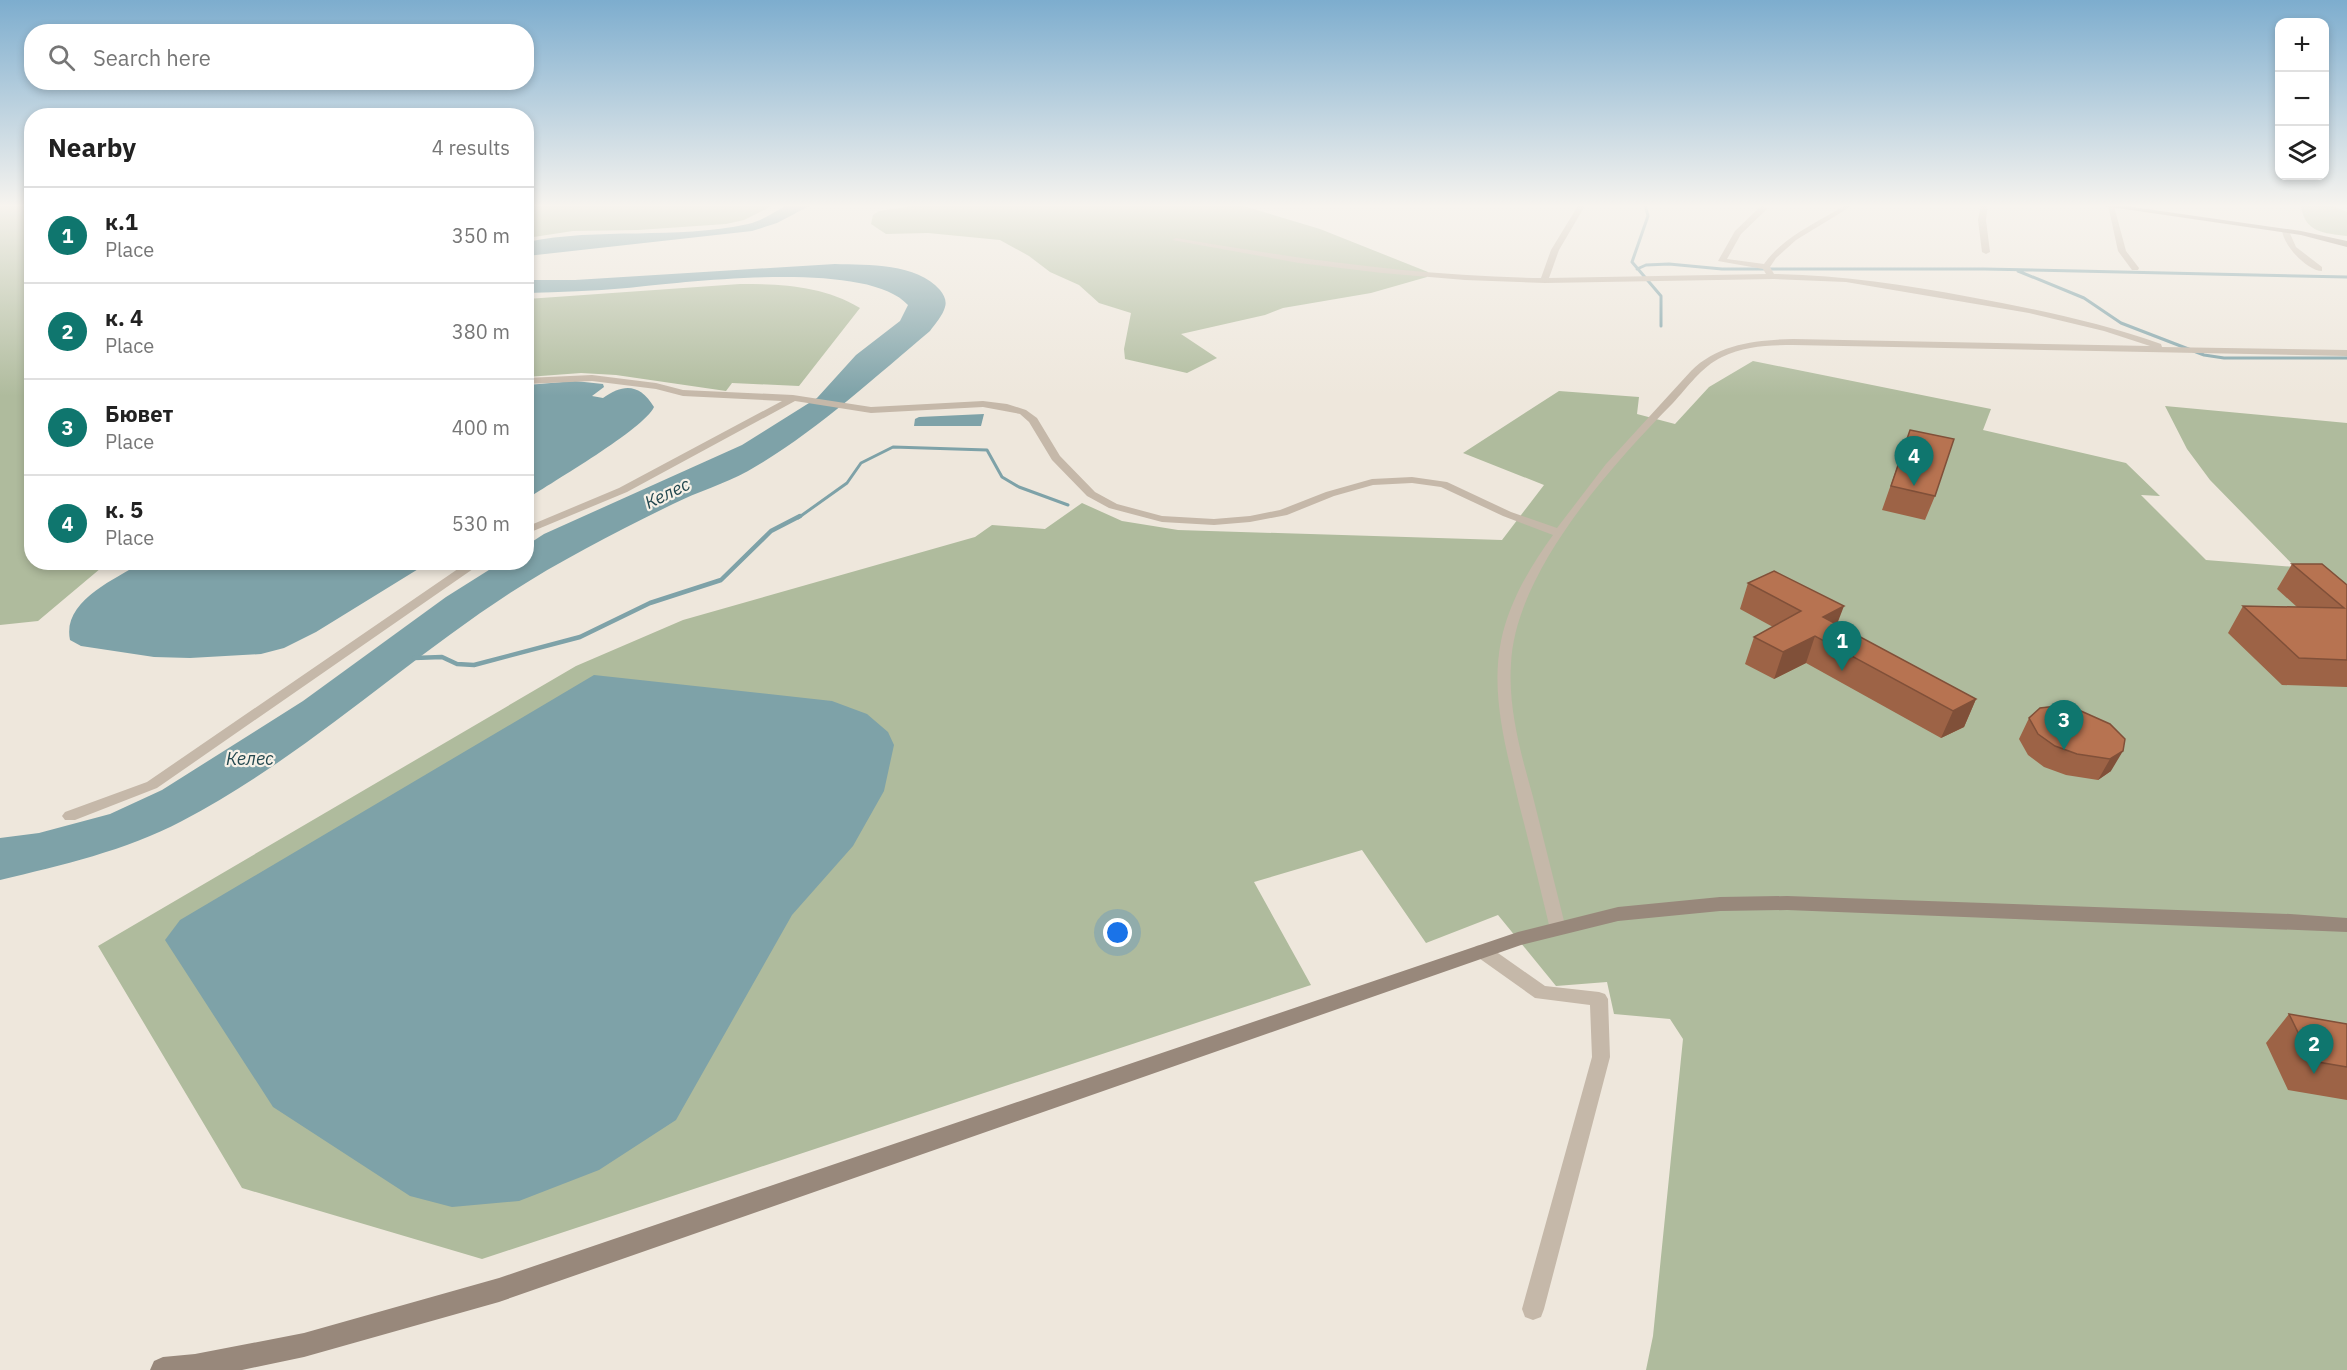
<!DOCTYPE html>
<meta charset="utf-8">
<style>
body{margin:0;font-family:"IBM Plex Sans",sans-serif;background:#f6f6f6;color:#222}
.controls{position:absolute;right:18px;top:18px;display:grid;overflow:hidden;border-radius:12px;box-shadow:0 3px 9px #0003}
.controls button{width:54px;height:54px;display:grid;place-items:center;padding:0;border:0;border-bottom:2px solid #e0e0e0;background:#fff;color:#222;font:30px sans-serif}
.you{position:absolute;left:1118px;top:933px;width:21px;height:21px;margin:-15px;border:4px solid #fff;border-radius:50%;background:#1a73e8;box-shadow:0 0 0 9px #1a73e833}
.badge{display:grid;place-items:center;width:39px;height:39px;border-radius:50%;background:#0f766e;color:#fff;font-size:20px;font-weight:700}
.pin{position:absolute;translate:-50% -50px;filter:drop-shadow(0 2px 3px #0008)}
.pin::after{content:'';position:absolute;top:32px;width:21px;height:18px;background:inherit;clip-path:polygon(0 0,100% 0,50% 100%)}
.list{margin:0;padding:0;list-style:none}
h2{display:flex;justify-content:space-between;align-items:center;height:78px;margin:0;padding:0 24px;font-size:26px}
h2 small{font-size:20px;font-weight:400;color:#767676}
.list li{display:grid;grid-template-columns:39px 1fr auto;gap:18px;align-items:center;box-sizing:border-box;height:96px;padding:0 24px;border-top:2px solid #e0e0e0}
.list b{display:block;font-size:22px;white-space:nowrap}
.list p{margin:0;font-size:20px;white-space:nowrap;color:#767676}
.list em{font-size:20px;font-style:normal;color:#767676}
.icon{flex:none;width:33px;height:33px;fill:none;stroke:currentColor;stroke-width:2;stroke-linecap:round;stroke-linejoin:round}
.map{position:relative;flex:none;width:2347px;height:1370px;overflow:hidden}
.search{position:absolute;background:#fff;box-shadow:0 3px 9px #0003;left:24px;top:24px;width:510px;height:66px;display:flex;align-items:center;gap:15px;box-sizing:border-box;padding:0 21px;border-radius:24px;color:#767676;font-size:22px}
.panel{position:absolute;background:#fff;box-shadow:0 3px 9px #0003;left:24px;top:108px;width:510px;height:462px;border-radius:24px}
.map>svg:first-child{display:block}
</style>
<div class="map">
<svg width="2347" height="1370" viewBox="0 0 2347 1370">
<rect width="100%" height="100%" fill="#eee7dc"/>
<path fill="#afbb9d" d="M0,204h31l1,358 75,1 -69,58 -38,4z
M527,204h249l-32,16 -18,4 -88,6 -65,1 -46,7z
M925,204h312l83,25 108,43 -1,5 -56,16 -88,15 -18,7 -84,19 36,24 -30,15 -62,-14 -1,-10 7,-36 -32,-10 -20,-18 -29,-13 -21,-16 -29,-16 -72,-7 -42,1 -15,-10 2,-9 6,-4z
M2305,204h24l18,8v24c-23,-3 -42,-3 -46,-30z
M740,284c43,0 83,2 120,24l-61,78 -67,-3 -6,8 -110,-16 -35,-2 -54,4v-78z
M1753,361l238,48 -8,21 143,33 34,33 -19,-1 65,65 89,7 -85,-87 -23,-31 -22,-43 182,17v947h-701l7,-34 30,-297 -13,-20 -56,-5 -7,-32 -51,4 -58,-71 -72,28 -64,-93 -108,32 57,103 -829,274 -240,-71 -144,-242 478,-280 107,-46 292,-83 17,-12 53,4 37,-26 40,18 56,9 324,10 42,-55 -81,-32 96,-62 80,6 -2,17 38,10 34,-37z"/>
<path fill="#7ea2a8" d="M789,204h24l-36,19 -25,8 -225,25v-14c72,-15 148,-2 221,-18 14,-3 28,-13 41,-20z
M835,264c33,1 82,-1 105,26 4,5 7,11 5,17 -2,8 -10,17 -15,24 -56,47 -118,104 -182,140 -24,13 -51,21 -75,33 -55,27 -112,56 -163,89 -112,73 -209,166 -328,228 -57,30 -120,44 -182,59v-42l39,-5 71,-19 52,-24 141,-89 143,-104 54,-34 26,-1 1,-17 17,-11 198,-89 75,-47 39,-43 44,-34 8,-16c-41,-46 -221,-23 -281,-17 -34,3 -67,4 -100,5v-13h48z
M575,381l28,3 1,3 -12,9 11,2c21,-15 37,-14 51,9 -10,22 -102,75 -127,92v-114z
M984,414l-3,12h-67l1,-7 4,-2z
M141,563v-1l287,1 -112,69 -32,16 -23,6 -71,4 -36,-1 -73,-11 -11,-6c-8,-39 44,-60 71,-77z
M594,675l238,26 35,13 21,18 6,13 -10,46 -31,55 -61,69 -116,205 -77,50 -80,31 -67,6 -42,-11 -137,-89 -108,-167 15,-20z"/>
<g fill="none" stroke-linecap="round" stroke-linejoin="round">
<path stroke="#7ea2a8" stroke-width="3" d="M1645,204l3,12 -16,46 29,34v30
M1637,269l9,-4 23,-1 53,5h262l363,8
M2018,271l66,27 37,25 83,32 20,3h123
M798,518l49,-35 14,-20 32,-16 94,3 15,27 17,10 49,18"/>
<path stroke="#7ea2a8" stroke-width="4.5" d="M414,658l28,-1 15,7 17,1 106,-28 70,-34 71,-23 50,-49 29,-15"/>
<path fill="#c5b8a9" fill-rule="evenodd" d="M1579,204h7l-27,46 -10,28 217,-4 -3,-5 -45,-8 17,-30 26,-25 7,2 -27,26 -14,25 37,5c21,-29 53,-41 83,-60h8l-59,36 -20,18 -6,9 4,7c67,1 130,11 196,23 65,12 129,25 191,47l1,3 185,3v6l-554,-11c-24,0 -49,1 -71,12 -21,10 -34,30 -49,46 -62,63 -158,169 -162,261 -3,45 10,90 22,133 11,44 22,88 33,132l-2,4 -6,2 -6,-2 -2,-4c-10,-42 -20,-83 -31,-125 -12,-53 -29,-108 -18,-163 8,-39 29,-74 52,-106l-50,-19 -62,-29 -29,-4 -39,2 -39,11 -47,19 -37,7 -36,3 -52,-3 -53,-14 -22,-12 -35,-36 -23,-38 -9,-8 -37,-7 -112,6 -76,-12 -168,91 -101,42v-7l93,-39 163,-87 -99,-5 -27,-7 -64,-8 -66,3v-6l66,-3 64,8 27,7 110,5 78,12 112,-6 24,3 19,6 11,8 23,38 35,36 22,12 45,12 52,3 36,-3 30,-6 46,-18 46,-13 40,-2 35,5 64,30 46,16 49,-64 85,-93c27,-27 65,-31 102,-32l357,7 -46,-15 -75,-18 -183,-31 -72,-3 -229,4 -80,-3 -83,-7 -83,-10 -127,-23 4,-2c121,21 242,38 365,40l10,-28z
M1981,204h7l-2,16 4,32 -4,2 -4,-2 -4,-32z
M2108,205l6,1 12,45 13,17 -1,2h-6l-14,-19z
M2282,229h6l8,18 26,20v4c-15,0 -40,-27 -40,-42z
M468,562h15l-326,226 -82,32h-10l-3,-4 3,-4 82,-30z
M1482,945l6,1 57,40 54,6 6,2 3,5 2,58 -66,252 -3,8 -8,3 -8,-3 -3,-8 70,-252 -2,-52 -55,-7 -59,-42 -3,-5 3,-5z"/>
<path fill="#98887b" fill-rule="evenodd" d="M2090,204h22l189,27 46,10v6l-46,-12z
M1787,896l503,18 57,4v14l-560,-22 -67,1 -102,10 -97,24 -1022,357 -195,55 -62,13h-92l4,-9 9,-4 32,-3 109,-21 195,-55 1019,-346 100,-25 102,-10z"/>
</g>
<path fill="#9d6346" d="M1910,430l25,66 -10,24 -43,-10z
M2292,564l55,21v102l-65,-2 -54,-52 15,-27 54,1 -20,-18z
M1748,583l89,42 139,74 -12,28 -23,11 -135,-75 -32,16 -29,-15 9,-27 19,-10 -33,-18z
M2029,718l81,6 1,47 -13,9 -32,-5 -22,-8 -16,-12 -9,-16z
M2289,1014l58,10v76l-59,-10 -22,-47z"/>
<path fill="#805039" d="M1844,606l-10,26 -11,-15z
M1815,636l-9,27 -32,16 9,-27z
M1976,699l-12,28 -23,11 12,-27z
M2123,751l-12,20 -13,9 12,-21z"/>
<path fill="#b77351" stroke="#805039" stroke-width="1.5" d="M1910,430l44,9 -19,57 -44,-10z
M2292,564h30l25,21v75l-48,-2 -56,-52 101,2z
M1774,571l70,35 -21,11 153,82 -23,12 -138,-75 -32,16 -29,-15 47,-26 -53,-28z
M2057,706l24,5 29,13 15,15 -2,12 -13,8 -33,-5 -22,-8 -17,-12 -9,-16 11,-10z
M2289,1014l58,10v43l-35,-6z"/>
<linearGradient id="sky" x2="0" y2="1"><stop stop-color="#7dadce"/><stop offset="0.52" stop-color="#f7f4ef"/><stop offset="1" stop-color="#f7f4ef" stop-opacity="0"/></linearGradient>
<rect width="2347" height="396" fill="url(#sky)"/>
<g text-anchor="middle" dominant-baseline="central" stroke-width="4.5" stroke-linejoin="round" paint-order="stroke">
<g font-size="18" font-style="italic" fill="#23484f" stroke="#f7f1e7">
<text transform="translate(667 493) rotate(-26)">Келес</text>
<text x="250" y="758">Келес</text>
</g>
</g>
</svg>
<div class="controls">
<button>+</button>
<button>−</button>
<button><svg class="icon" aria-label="layers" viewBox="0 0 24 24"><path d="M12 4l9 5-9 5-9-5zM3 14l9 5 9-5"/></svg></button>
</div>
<div class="you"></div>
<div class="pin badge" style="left:1842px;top:671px">1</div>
<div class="pin badge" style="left:2314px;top:1074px">2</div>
<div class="pin badge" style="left:2064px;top:750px">3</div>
<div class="pin badge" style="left:1914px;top:486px">4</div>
<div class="search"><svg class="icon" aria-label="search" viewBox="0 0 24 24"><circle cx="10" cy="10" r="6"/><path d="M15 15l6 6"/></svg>Search here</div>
<section class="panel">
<h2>Nearby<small>4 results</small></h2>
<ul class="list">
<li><span class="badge">1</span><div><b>к.1</b><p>Place</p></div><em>350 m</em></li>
<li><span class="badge">2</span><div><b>к. 4</b><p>Place</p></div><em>380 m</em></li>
<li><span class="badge">3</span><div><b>Бювет</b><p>Place</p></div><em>400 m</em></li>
<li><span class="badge">4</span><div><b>к. 5</b><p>Place</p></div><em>530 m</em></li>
</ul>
</section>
</div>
